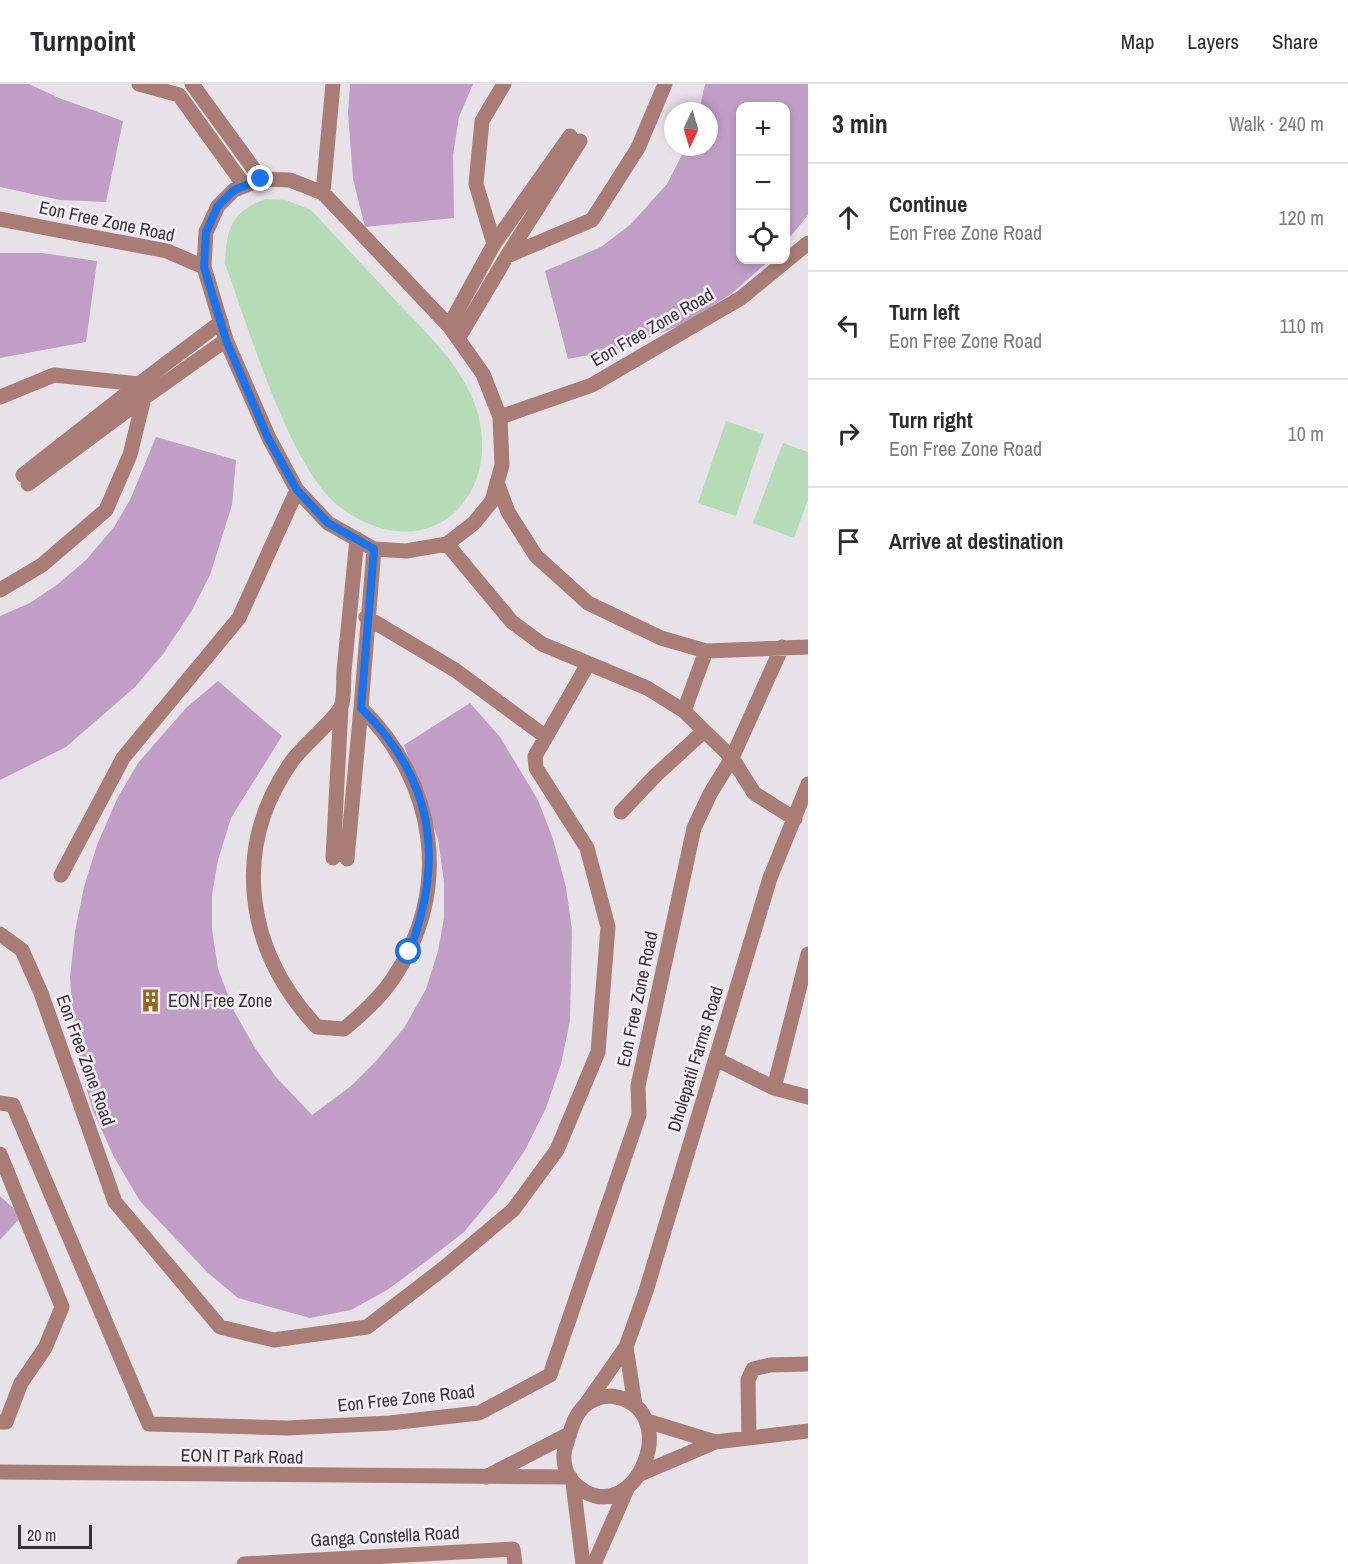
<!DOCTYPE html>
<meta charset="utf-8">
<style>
body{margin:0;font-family:"Archivo Narrow",sans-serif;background:#f7f7f7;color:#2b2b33}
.controls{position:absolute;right:18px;top:18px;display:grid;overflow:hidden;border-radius:12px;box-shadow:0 3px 9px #0003}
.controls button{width:54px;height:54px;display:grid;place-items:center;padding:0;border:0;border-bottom:2px solid #e1e1e2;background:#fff;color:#2b2b33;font:30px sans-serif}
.compass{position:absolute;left:664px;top:18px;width:54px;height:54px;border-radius:50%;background:#fff;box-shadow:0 3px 9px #0003;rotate:184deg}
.scale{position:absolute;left:18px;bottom:15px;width:74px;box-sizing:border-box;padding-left:6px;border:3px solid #353335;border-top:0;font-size:16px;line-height:21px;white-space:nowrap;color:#353335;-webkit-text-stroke:4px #f4eff6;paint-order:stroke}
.stop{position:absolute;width:18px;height:18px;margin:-14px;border:4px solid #1a73e8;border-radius:50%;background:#fff}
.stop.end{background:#1a73e8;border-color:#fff;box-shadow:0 2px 6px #0008}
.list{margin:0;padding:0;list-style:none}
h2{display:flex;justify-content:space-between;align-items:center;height:78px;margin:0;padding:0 24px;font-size:26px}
h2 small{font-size:20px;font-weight:400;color:#7c7c81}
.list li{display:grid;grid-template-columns:39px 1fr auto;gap:18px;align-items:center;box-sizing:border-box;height:108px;padding:0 24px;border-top:2px solid #e1e1e2}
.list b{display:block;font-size:22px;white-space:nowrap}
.list p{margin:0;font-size:20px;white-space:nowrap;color:#7c7c81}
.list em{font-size:20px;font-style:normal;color:#7c7c81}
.icon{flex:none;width:33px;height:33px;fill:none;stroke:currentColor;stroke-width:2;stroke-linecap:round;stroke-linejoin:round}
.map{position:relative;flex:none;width:808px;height:1480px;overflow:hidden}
header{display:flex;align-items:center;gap:36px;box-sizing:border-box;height:84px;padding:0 30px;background:#fff;border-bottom:2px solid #e1e1e2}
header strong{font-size:28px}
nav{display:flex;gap:33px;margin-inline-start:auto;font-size:21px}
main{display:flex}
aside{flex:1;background:#fff}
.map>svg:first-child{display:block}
</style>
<header>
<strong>Turnpoint</strong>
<nav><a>Map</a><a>Layers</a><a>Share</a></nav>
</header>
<main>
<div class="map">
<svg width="808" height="1480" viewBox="0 0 808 1480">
<rect width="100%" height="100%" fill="#e7e2e8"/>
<path fill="#b6dbb7" d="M265,115l21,1 25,10c29,31 58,62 87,93 24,25 50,50 67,80 54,96 -28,195 -124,125 -51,-37 -93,-183 -116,-244 2,-36 5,-51 40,-65z
M726,337l38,13 -28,82 -38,-13z
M783,359l25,9v48l-14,38 -41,-15z"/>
<path fill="#c09ec6" d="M0,0h29l30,14 64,23 -17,81 -46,-2 -60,-13z
M350,0h123l-14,33 -6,38 1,63 -89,9 -12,-48 -5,-66z
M705,0h103v131l-22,27v-136h-46v154h30l-39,34 -47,30 -64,25 -52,10 -23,-88 56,-24 30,-23 36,-40 19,-37h23v-36h-10z
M0,169h42l55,8 -11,81 -86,16z
M156,353l80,23 -4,45 -22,70 -19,37 -28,42 -28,33 -69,60 -66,33v-164l30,-13 28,-19 28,-24 28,-33 16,-27z
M218,597l64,55 -51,82 -13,42 -6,35v34l6,40 16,42 21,37 21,29 36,38 39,-29 25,-25 28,-33 22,-39 12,-38 6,-33v-36l-6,-43 -34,-94 66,-42 30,34 38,63 15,39 13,48 6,43 -2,91 -9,43 -15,44 -21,42 -28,42 -33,40 -36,28 -41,30 -36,20 -41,8 -72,-20 -31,-26 -67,-71 -26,-44 -21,-46 -13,-44 -7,-46 -3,-44 5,-46 9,-44 13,-42 20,-46 21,-36 48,-55z
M0,1112l22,20 -22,24z"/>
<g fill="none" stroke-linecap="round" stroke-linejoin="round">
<path stroke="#a97c76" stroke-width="15" d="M139,0l40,11 65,90
M192,0l69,95
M261,95l29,1 33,13 126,133 34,48 17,43 2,48 -10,36 -18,22 -27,21 -41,7 -32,-2 -46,-26 -31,-33 -28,-52 -43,-98 -22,-73 2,-35 12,-26 16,-16z
M323,109l10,-109
M0,135l167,32 37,16
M494,160l76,-108
M507,172l73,-115
M449,242l45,-82 -18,-60 6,-63 22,-37
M458,255l49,-83 85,-36 46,-72 27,-64
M0,313l54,-22 85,9 82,-62
M500,333l92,-32 149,-87 67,-55
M23,391l116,-91
M497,398l11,30 28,44 52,47 73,35 45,13 102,-4
M28,400l116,-86
M357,455c-4,44 -9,88 -13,132 -1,10 1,27 -3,36 -7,13 -38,39 -49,54 -62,88 -46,190 25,266l27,2c18,-15 35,-30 48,-49 61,-89 45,-198 -31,-272l13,-159
M447,460l65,78 30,22 105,44 37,23 48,47 22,35 41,26
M0,506l42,-25 64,-55 24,-55 14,-57 82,-58
M366,533l89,53 91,67
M684,627l22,-60
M621,728l34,-36 49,-45
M333,774l8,-151
M347,775l14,-151
M61,791l62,-117 116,-140 58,-128
M0,850l22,16 19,43 74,209 105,125 54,13 93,-13 77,-59 69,-58 44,-60 41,-98 10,-125 -21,-79 -51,-80 -1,-12 53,-92
M716,975l58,29 34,9
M774,1004l34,-134
M0,1019l13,2 136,319 138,4 103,-5 89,-10 71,-38 89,-260 -1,-29 56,-258 16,-34 22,-36 50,-111
M0,1070l62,153 -17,41 -24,35 -15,39h-6
M626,1263l9,58
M611,1312c75,10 26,132 -30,93 -10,-7 -17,-18 -17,-31 -1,-7 3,-15 5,-22 6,-23 16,-39 42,-40z
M586,1320l40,-57 20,-56 124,-413 38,-94
M647,1337l68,21
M749,1354l-1,-58 5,-11 17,-4 38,-1
M0,1388l570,5
M640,1390l75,-32 93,-11
M486,1393l83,-43
M573,1399l10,81
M244,1480l269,-15 2,15
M594,1480l33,-75"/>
</g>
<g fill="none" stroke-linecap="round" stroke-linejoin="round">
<path stroke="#1a73e8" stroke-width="8" d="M261,95l-27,11 -16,16 -12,26 -2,35 22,73 42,98 29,52 31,33 46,26 -13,159c73,71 84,152 48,244"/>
</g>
<defs>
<symbol id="building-bare" viewBox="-9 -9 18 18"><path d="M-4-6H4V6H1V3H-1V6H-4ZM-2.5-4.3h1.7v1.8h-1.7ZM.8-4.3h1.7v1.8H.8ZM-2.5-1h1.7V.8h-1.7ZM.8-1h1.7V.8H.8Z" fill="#966817" stroke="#f4eff6" stroke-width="2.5" paint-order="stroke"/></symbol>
</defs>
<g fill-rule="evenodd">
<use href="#building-bare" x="134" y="900" width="33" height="33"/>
</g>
<g text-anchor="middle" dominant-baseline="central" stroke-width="5" stroke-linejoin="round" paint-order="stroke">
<g font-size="18" fill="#353335" stroke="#f4eff6">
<text transform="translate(107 137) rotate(12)">Eon Free Zone Road</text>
<text transform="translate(652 243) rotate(-30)">Eon Free Zone Road</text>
<text transform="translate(637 915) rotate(-78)">Eon Free Zone Road</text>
<text transform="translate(695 975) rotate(-73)">Dholepatil Farms Road</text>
<text transform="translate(86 976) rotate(70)">Eon Free Zone Road</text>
<text transform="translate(406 1314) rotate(-6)">Eon Free Zone Road</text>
<text transform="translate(242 1372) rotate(1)">EON IT Park Road</text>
<text transform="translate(385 1452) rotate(-3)">Ganga Constella Road</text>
</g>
<g font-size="18" fill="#353335" stroke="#f4eff6" text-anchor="start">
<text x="168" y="916">EON Free Zone</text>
</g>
</g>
</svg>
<div class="controls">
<button>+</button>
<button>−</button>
<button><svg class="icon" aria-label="locate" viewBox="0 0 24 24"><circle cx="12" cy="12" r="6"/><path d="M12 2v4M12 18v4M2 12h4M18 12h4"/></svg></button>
</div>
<svg class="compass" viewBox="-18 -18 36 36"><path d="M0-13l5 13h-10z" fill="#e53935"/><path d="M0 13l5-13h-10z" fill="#7c7c81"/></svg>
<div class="scale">20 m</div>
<div class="stop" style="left:409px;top:868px"></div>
<div class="stop end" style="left:261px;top:95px"></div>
</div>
<aside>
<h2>3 min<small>Walk · 240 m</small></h2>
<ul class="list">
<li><svg class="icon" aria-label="ahead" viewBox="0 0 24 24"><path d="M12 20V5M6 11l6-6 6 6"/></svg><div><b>Continue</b><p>Eon Free Zone Road</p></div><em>120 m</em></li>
<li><svg class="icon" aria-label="left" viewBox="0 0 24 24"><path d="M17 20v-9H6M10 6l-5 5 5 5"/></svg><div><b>Turn left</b><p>Eon Free Zone Road</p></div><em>110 m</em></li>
<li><svg class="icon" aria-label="right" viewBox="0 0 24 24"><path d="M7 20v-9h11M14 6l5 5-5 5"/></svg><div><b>Turn right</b><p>Eon Free Zone Road</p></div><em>10 m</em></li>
<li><svg class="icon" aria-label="arrive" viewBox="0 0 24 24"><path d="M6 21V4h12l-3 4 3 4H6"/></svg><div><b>Arrive at destination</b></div></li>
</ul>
</aside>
</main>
